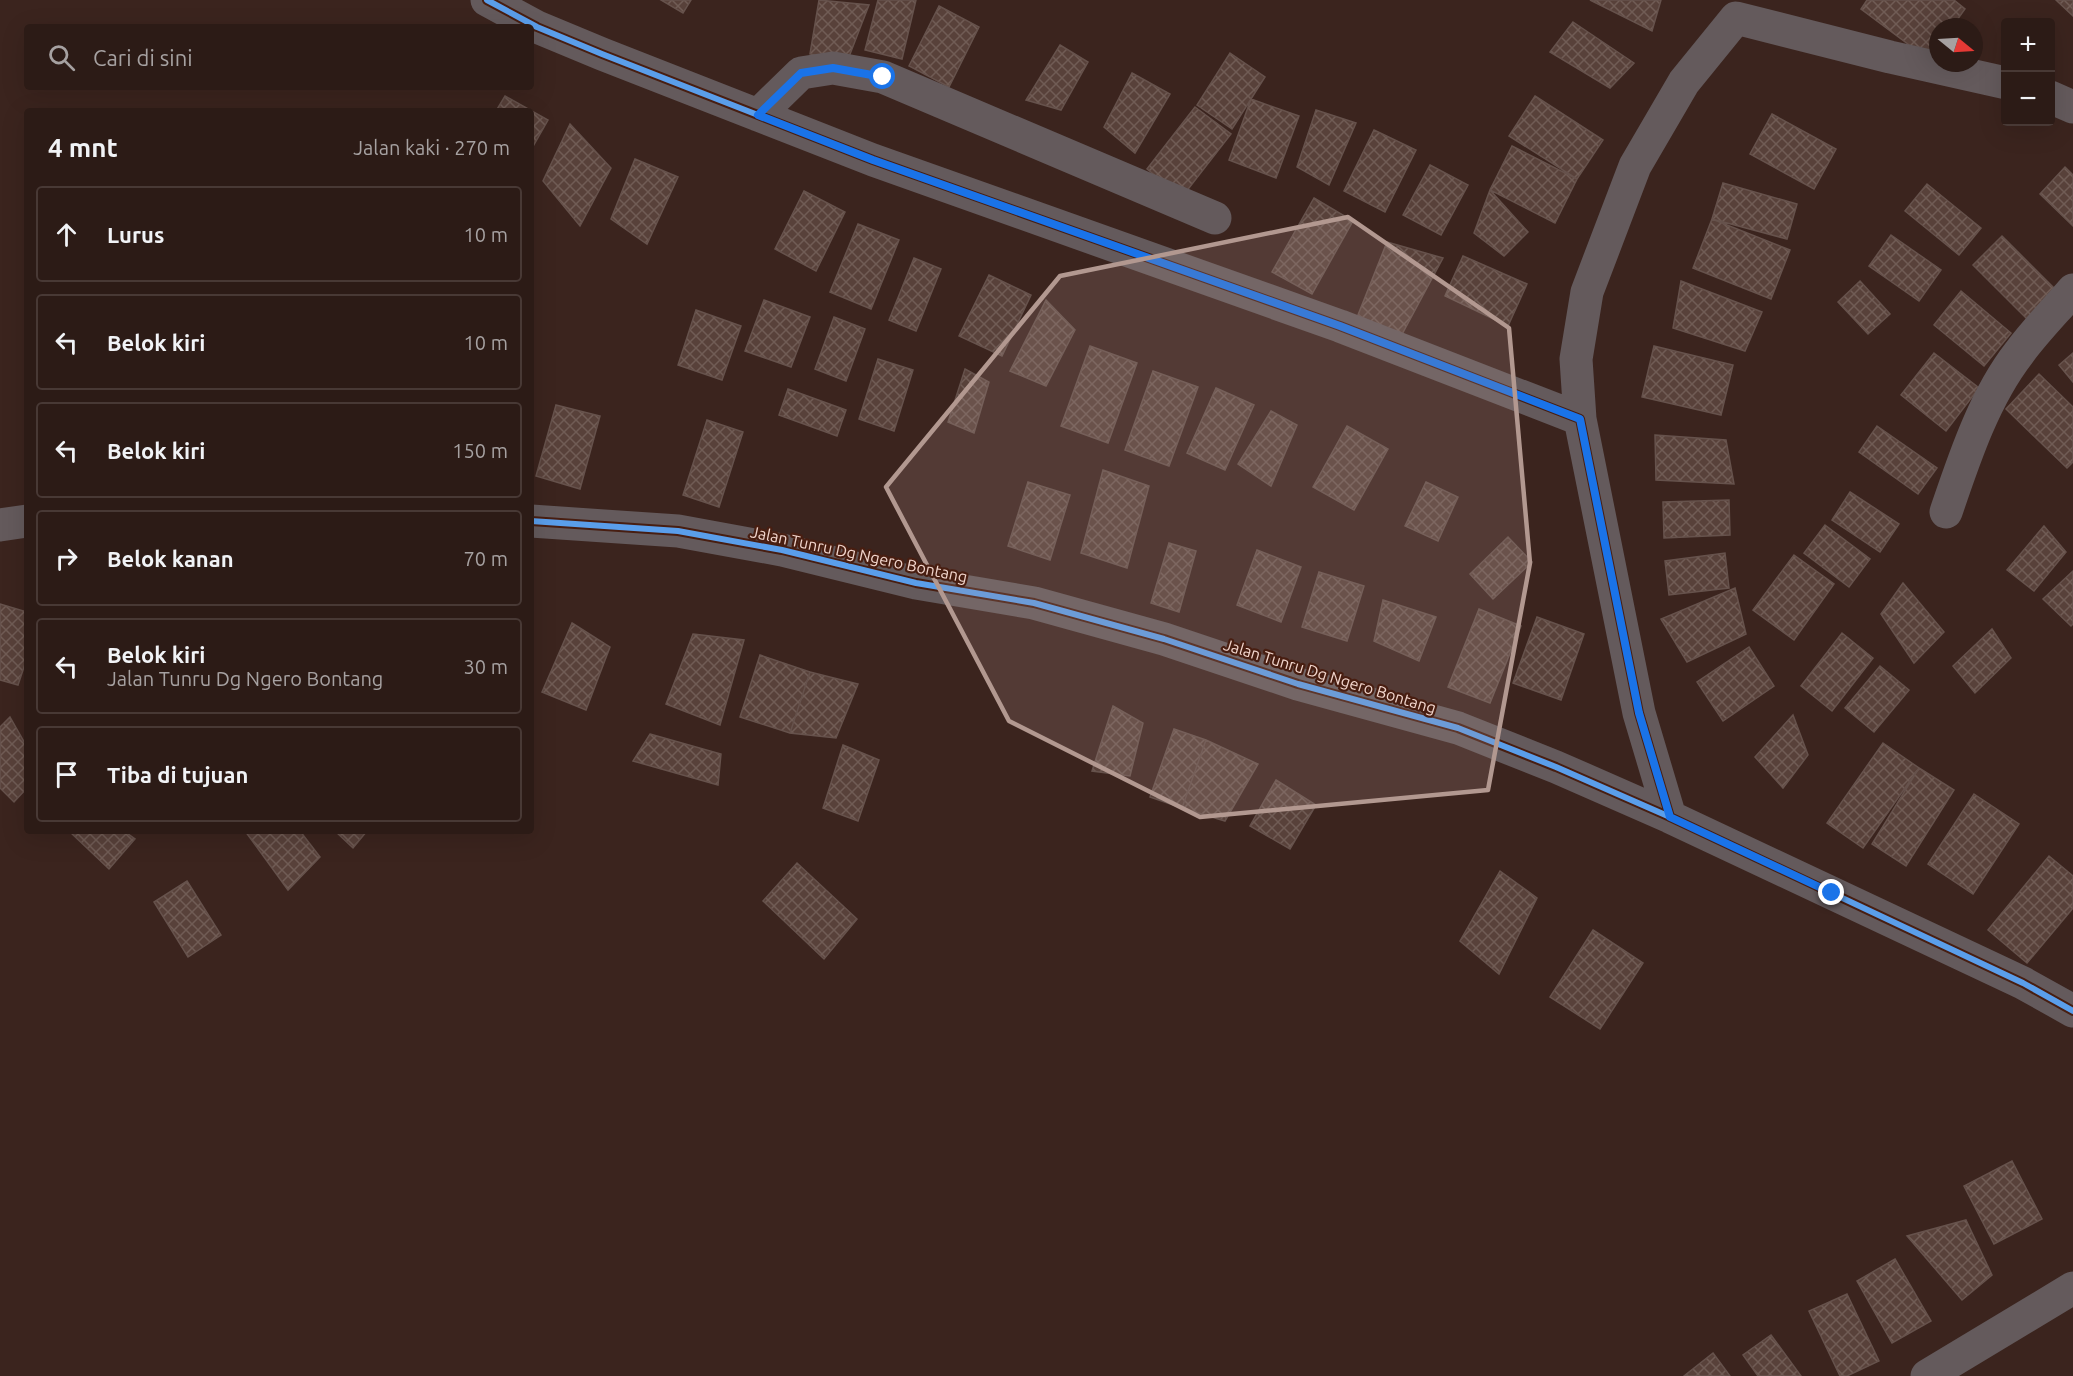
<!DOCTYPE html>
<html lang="id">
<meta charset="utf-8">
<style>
body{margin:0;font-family:Ubuntu,sans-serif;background:#382823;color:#f1f3f6}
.controls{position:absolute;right:18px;top:18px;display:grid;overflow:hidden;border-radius:6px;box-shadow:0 6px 24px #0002}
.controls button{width:54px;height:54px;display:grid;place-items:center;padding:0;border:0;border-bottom:2px solid #483935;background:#2c1b16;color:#f1f3f6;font:30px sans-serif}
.compass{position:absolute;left:1929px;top:18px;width:54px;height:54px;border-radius:50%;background:#2c1b16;box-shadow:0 6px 24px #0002;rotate:108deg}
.stop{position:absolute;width:18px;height:18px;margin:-14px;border:4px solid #1a73e8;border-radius:50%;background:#fff}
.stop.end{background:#1a73e8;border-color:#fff;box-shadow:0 2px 6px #0008}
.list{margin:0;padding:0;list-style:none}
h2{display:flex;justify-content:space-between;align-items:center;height:78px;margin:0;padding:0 24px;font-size:26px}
h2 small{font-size:20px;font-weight:400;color:#a6a1a1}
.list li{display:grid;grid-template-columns:39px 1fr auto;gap:18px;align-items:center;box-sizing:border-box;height:96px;margin:0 12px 12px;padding:0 12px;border:2px solid #483935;border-radius:6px}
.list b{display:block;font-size:22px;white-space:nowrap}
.list p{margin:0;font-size:20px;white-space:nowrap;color:#a6a1a1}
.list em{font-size:20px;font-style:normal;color:#a6a1a1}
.icon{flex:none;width:33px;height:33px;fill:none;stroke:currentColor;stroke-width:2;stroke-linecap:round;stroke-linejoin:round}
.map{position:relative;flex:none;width:2073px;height:1376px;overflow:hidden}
.search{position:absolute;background:#2c1b16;box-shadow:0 6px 24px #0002;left:24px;top:24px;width:510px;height:66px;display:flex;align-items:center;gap:15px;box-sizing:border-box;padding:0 21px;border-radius:6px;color:#a6a1a1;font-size:22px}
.panel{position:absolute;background:#2c1b16;box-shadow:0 6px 24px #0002;left:24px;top:108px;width:510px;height:726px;border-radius:6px}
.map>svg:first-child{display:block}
</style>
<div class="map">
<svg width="2073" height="1376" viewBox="0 0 2073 1376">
<defs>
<pattern id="building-cross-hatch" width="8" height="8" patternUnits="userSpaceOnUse" patternTransform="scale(1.5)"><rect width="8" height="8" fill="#58413a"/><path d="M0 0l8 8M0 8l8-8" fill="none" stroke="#705c55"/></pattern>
</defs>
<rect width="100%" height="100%" fill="#3b241e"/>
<path fill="url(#building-cross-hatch)" stroke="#66524c" stroke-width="1.5" d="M661,0h30l-8,13z
M819,0l50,5 -22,57 -37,-8z
M878,0h38l-14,59 -37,-9z
M1590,0h71l-9,31z
M1867,0h87l11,9 -13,18h-14v18l-10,14 -67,-50z
M2056,0h17v16z
M939,6l40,21 -30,60 -40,-21z
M1573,22l61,41 -24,25 -60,-36z
M1060,45l28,17 -27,48 -35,-10z
M1230,53l35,24 -33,52 -35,-24z
M1132,73l38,21 -35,59 -31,-26z
M505,96l43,24 -17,30v-39h-35z
M1535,96l68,44 -26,39 -68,-43z
M1251,99l48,17 -23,62 -47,-18z
M1195,107l36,27 -49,63 -35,-28z
M1316,110l40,13 -27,62 -32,-18z
M1772,114l64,35 -22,40 -64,-35z
M570,124l41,44 -31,58 -37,-45z
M1374,130l42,20 -31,62 -41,-21z
M1512,146l65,33 -22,44 -65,-33z
M635,159l43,18 -31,67 -36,-25z
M1430,165l38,20 -27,50 -38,-20z
M2065,167l8,8v51l-33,-32z
M1723,183l74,21 -10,35 -75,-20z
M1927,184l54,44 -22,27 -54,-44z
M1490,190l38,42 -24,24 -30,-23z
M804,191l41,21 -29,59 -41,-22z
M1314,198l39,23 -41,73 -40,-22z
M1712,219l78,31 -19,49 -78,-31z
M858,224l41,16 -28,69 -41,-17z
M1891,235l50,35 -22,31 -50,-35z
M2002,236l56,56 -28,30 -57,-57z
M1387,242l56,16 -43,80 -42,-23z
M1463,256l64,28 -19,42 -63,-30z
M914,258l27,11 -25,62 -27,-11z
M989,275l42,20 -29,61 -43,-20z
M1681,281l81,31 -17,39 -72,-23z
M1860,281l30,33 -22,20 -30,-32z
M1961,291l50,42 -27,33 -50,-41z
M764,300l46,17 -19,50 -46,-16z
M1046,300l29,30 -29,56 -36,-15z
M696,310l45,16 -19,54 -44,-15z
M834,317l31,12 -19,52 -31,-12z
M1090,346l47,17 -29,80 -47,-17z
M1654,346l79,19 -12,50 -79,-18z
M1934,353l45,35 -33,43 -45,-36z
M2073,353v29l-14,-17z
M878,359l35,11 -19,61 -35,-12z
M965,369l24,13 -15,51 -26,-11z
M1153,371l45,16 -29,79 -44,-16z
M2039,374l34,33v55l-6,6 -61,-59z
M1216,388l38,17 -29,65 -38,-17z
M788,389l58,21 -9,26 -58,-21z
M556,405l44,11 -20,73 -44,-13z
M1271,411l26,14 -26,61 -33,-22z
M707,420l36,12 -24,75 -36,-12z
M1347,426l41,23 -34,61 -41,-23z
M1877,426l60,42 -19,26 -59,-42z
M1655,435l71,5 8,44 -78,-4z
M1103,470l46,16 -22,82 -46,-15z
M1028,482l42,13 -20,65 -42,-14z
M1426,482l32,15 -20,44 -33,-15z
M1850,492l49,32 -19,28 -48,-32z
M1729,500l1,35 -66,3 -1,-36z
M1825,525l45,34 -21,28 -45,-34z
M2044,526l22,26 -32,39 -27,-21z
M1508,537l24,25 -39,37 -23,-25z
M1169,543l27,8 -17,61 -28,-9z
M1257,550l44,17 -20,55 -44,-17z
M1725,553l4,35 -60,7 -4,-34z
M1794,555l40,29 -40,56 -41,-30z
M2073,571v53l-2,2 -28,-27z
M1319,572l45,14 -17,55 -45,-14z
M1903,583l41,49 -30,31 -33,-49z
M1735,588l11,46 -59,28 -26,-43z
M1383,600l53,17 -17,44 -45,-20z
M0,604l27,8v46l-9,27 -18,-5z
M1479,609l42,17 -31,77 -42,-16z
M1537,617l47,17 -23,66 -48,-17z
M572,623l38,24 -24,63 -44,-18z
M1992,629l19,29 -36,35 -22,-27z
M1842,633l31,25 -41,53 -31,-25z
M693,634l51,6 -24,85 -54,-21z
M1749,647l25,39 -51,35 -26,-39z
M760,655l50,17 -20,61 -50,-16z
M1880,666l29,24 -35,42 -29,-24z
M810,672l48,12 -22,54 -46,-5z
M1113,706l30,17 -13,53 -38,-5z
M1793,715l15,40 -25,33 -28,-31z
M10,717l17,30v41l-13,14 -14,-14v-61z
M1174,729l32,11 -24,68 -32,-11z
M650,734l71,20 -3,31 -85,-24z
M1206,740l52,24 -33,57 -43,-13z
M1883,743l36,25 -56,80 -36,-25z
M843,745l36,15 -21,61 -35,-13z
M1919,768l35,22 -48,76 -34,-22z
M1276,780l40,25 -26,44 -40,-23z
M1974,794l45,30 -46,70 -45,-30z
M69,831h55l11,8 -26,30z
M245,831h55l20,26 -32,33z
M335,831h32l-14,17z
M2049,856l24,20v32l-46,55 -39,-33z
M797,863l60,56 -33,40 -61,-58z
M1500,871l37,27 -38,76 -39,-33z
M187,881l34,54 -33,22 -34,-55z
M1593,930l50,33 -43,66 -50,-32z
M2012,1161l30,58 -48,25 -30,-58z
M1966,1220l26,55 -30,25 -55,-64z
M1895,1259l36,62 -39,22 -35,-62z
M1847,1294l32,67 -32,15h-7l-31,-65z
M1771,1335l30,41h-43l-15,-21z
M1713,1353l17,23h-46z"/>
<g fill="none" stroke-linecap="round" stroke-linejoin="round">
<path stroke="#645a5c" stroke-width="33" d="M487,0l50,27 65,27 271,106 467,166 240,93 59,294 31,104
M2050,97l23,10
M758,115l43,-42 32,-5 50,9 332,141
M1580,419l-4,-60 11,-67 48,-126 49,-84 52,-64 154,39 116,26
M1946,512c18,-53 38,-114 73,-159 16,-22 36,-42 54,-63
M531,521l147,10 104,19 134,33 118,20 130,36 134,45 160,44 98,39 114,50 353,166 50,28
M0,525l27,-4
M1927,1376l146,-88"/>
<defs>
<path id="cycleway" d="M487,0l50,27 65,27 271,106 467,166 240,93 59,294 31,104
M531,521l147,10 104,19 134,33 118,20 130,36 134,45 160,44 98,39 114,50 353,166 50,28"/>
</defs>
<use href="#cycleway" stroke="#481e11" stroke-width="10"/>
<use href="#cycleway" stroke="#5a9eea" stroke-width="6"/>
</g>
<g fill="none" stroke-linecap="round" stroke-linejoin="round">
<path stroke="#1a73e8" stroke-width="8" d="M883,77l-50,-9 -32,5 -43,42 115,45 467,166 240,93 59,294 31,104 162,76"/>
</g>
<path fill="#b29890" fill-opacity="0.2" stroke="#b29890" stroke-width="4.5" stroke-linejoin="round" d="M1348,217l161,111 21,235 -42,227 -288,27 -191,-96 -123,-234 174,-211z"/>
<g text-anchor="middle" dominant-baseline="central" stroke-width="4.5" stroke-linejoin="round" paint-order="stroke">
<g font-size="16" fill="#f2d6cd" stroke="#481e11">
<text transform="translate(859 554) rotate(12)">Jalan Tunru Dg Ngero Bontang</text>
<text transform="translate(1330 676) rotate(17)">Jalan Tunru Dg Ngero Bontang</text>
</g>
</g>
</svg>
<div class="controls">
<button>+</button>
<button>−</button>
</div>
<svg class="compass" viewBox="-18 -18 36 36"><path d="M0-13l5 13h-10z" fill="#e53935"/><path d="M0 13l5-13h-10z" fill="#a6a1a1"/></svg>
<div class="stop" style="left:883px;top:77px"></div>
<div class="stop end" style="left:1832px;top:893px"></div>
<div class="search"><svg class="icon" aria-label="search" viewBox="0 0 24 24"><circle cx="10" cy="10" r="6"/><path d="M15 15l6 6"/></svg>Cari di sini</div>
<section class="panel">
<h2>4 mnt<small>Jalan kaki · 270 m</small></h2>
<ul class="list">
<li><svg class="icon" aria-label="ahead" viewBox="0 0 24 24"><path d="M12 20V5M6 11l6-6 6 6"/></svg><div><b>Lurus</b></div><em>10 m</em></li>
<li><svg class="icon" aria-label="left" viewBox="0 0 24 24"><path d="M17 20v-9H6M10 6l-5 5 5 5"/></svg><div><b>Belok kiri</b></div><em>10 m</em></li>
<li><svg class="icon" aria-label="left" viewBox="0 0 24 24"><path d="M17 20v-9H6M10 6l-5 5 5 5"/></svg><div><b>Belok kiri</b></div><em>150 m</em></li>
<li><svg class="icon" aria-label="right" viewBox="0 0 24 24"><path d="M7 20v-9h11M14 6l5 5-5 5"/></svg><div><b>Belok kanan</b></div><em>70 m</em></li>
<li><svg class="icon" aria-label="left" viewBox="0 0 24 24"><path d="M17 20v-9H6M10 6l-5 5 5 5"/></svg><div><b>Belok kiri</b><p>Jalan Tunru Dg Ngero Bontang</p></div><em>30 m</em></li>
<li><svg class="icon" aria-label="arrive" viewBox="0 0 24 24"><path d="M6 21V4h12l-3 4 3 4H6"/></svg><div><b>Tiba di tujuan</b></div></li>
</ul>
</section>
</div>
